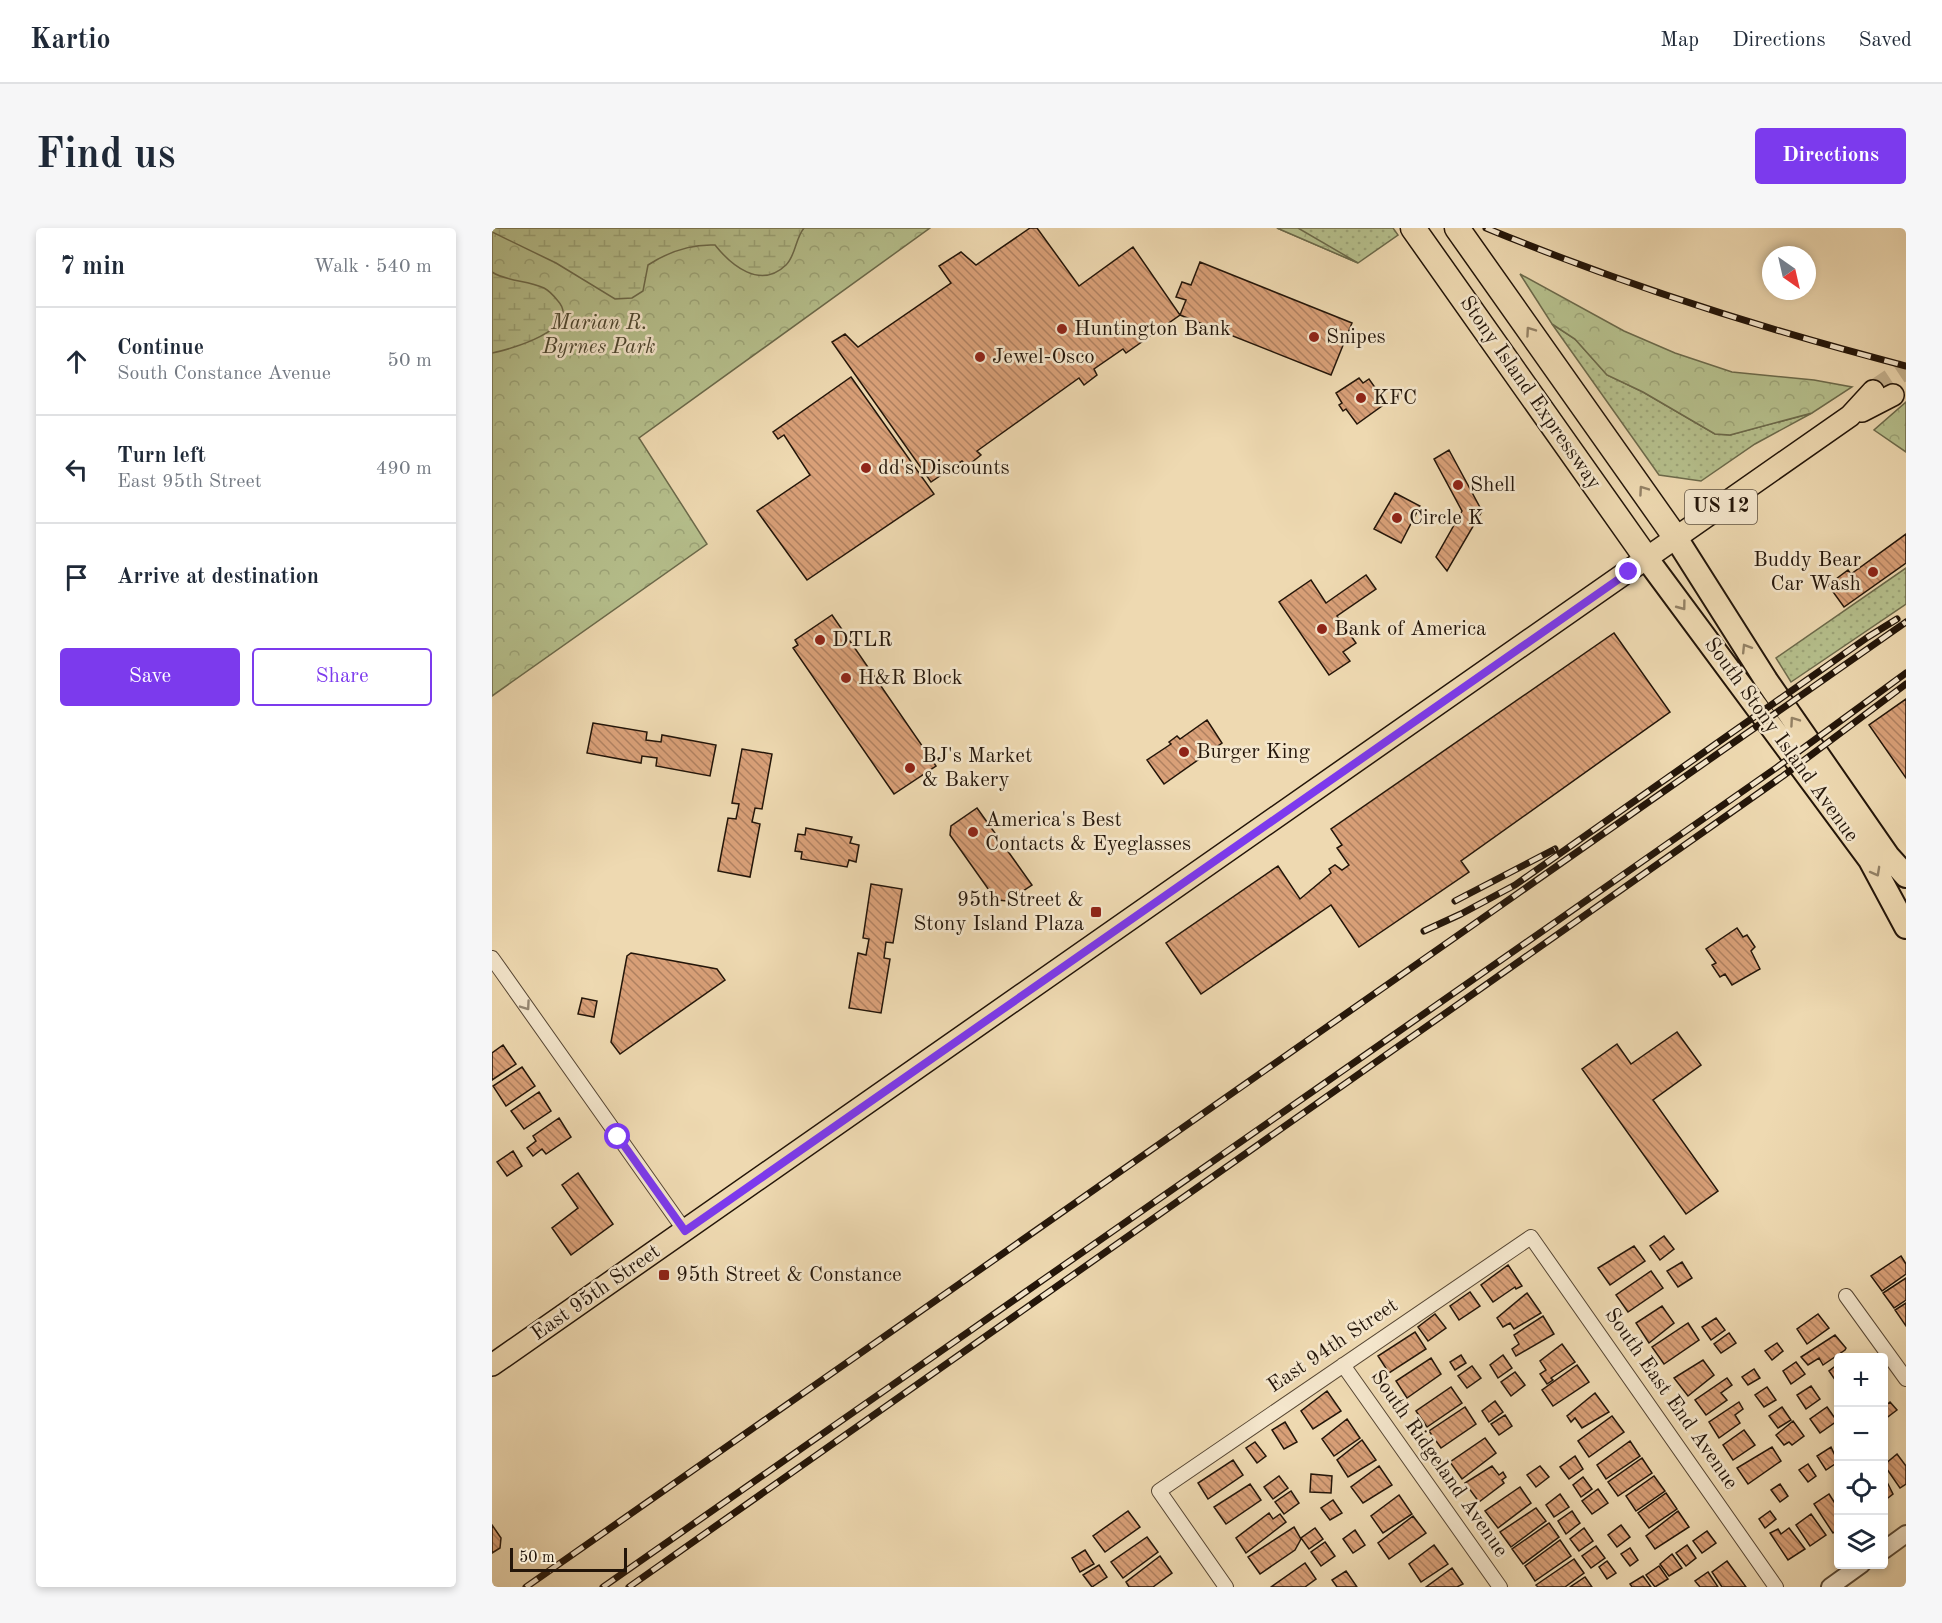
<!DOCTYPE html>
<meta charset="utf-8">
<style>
body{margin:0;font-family:"Old Standard TT",serif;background:#f6f6f7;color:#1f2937}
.controls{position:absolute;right:18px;bottom:18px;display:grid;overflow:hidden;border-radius:6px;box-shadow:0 3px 9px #0003}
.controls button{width:54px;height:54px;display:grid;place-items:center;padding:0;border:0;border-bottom:2px solid #e0e1e3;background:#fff;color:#1f2937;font:30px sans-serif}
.compass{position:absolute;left:1270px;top:18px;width:54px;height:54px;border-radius:50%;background:#fff;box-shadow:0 3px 9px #0003;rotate:146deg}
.scale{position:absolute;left:18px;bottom:15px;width:117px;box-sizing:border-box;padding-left:6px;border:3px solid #231509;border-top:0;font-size:16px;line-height:21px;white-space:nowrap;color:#231509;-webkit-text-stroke:4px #f4e6cc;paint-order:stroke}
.stop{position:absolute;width:18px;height:18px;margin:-14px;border:4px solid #7c3aed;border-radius:50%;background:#fff}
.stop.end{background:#7c3aed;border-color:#fff;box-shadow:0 2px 6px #0008}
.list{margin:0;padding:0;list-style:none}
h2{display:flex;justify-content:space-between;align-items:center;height:78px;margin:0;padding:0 24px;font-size:26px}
h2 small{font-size:20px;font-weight:400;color:#747a83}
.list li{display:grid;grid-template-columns:39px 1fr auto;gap:18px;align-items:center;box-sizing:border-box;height:108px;padding:0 24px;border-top:2px solid #e0e1e3}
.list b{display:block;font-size:22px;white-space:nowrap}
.list p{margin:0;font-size:20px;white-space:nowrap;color:#747a83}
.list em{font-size:20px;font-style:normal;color:#747a83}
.actions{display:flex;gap:12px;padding:18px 24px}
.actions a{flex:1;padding:14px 0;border:2px solid #7c3aed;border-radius:6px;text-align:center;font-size:21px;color:#7c3aed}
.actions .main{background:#7c3aed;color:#fff}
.icon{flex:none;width:33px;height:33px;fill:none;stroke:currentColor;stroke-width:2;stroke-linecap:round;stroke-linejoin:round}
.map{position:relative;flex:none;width:1414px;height:1359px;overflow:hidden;border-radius:6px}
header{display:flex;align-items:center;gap:36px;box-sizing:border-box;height:84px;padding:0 30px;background:#fff;border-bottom:2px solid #e0e1e3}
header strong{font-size:28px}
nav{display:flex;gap:33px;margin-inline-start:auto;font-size:21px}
.intro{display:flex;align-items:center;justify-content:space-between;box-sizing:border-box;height:144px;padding:0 36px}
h1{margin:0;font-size:42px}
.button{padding:15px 27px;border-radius:6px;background:#7c3aed;color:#fff;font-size:21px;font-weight:700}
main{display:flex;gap:36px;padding:0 36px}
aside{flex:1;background:#fff;border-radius:6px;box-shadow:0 3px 9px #0003}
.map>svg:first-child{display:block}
</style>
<header>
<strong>Kartio</strong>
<nav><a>Map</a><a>Directions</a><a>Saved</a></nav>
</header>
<div class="intro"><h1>Find us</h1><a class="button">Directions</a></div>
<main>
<aside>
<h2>7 min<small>Walk · 540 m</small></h2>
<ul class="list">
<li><svg class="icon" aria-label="ahead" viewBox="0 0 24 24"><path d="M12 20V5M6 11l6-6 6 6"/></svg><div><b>Continue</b><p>South Constance Avenue</p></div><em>50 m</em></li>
<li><svg class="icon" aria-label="left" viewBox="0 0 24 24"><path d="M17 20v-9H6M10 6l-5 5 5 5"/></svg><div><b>Turn left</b><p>East 95th Street</p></div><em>490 m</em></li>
<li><svg class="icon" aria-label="arrive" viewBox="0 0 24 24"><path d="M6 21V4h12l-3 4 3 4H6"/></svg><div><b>Arrive at destination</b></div></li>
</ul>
<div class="actions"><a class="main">Save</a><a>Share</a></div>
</aside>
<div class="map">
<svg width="1414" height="1359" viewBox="0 0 1414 1359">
<defs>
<pattern id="grass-dots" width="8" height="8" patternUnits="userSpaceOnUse" patternTransform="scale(1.5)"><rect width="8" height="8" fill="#b6c08d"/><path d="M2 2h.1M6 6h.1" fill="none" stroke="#9ca478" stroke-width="1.8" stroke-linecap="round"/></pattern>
<pattern id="forest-crowns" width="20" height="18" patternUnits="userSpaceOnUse" patternTransform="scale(1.5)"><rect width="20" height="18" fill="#b6c08d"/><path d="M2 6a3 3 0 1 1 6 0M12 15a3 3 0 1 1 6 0" fill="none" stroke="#9ca478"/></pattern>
<pattern id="wetland-marsh" width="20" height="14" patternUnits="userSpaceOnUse" patternTransform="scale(1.5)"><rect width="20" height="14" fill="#b6c08d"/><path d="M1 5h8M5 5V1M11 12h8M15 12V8" fill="none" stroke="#9ca478"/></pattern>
<pattern id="building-back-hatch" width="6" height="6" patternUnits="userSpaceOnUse" patternTransform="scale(1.5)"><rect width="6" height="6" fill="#d9a078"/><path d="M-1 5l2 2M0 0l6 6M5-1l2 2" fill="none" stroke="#b08161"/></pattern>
</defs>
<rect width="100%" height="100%" fill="#eed9b1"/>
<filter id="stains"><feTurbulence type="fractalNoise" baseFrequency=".00333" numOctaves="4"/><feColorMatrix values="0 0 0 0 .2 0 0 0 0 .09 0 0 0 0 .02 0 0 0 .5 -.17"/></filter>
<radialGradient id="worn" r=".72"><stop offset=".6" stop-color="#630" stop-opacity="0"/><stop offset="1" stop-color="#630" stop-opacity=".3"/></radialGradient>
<path fill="url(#grass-dots)" stroke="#6c6a4b" stroke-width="1.5" d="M785,0h116l5,7 -40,28z
M1060,96l23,15 32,36 36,17 72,42 15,1 82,-22 -57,31 -54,37 -42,-6z
M1414,340v36l-115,78 -15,-24z"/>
<path fill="url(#forest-crowns)" stroke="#6c6a4b" stroke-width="1.5" d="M0,0h438l-291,210 68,106 -215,152z
M785,0h21l60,35z
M1028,46l104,57 51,22 57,19 82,8 38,7 -40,26 -82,22 -15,-1 -72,-42 -36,-17 -32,-36 -23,-15z
M1414,174v50l-32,-22z"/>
<path fill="url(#wetland-marsh)" stroke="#6c6a4b" stroke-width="1.5" d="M0,0h312c-9,11 -8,27 -18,37 -26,25 -55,0 -71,-20 -24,-1 -47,7 -67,20l-5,26 -11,7 -17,1 -59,-36 -64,-31z
M0,44c16,10 34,8 52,16 6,3 10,8 14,13 25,28 -50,49 -66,52z"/>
<path fill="url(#building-back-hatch)" stroke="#231509" stroke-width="1.5" d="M538,0h7l42,58 54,-39 47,68 -54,38 -3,-4 -29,20 3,6 -13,10 -5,-7 -102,73 4,4 -14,11 -5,-5 -31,21 -99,-140 13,-8 13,13 93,-64 -12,-17 22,-14 15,13z
M708,34l152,61 -21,52 -151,-60 6,-15 -10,-3 6,-15 9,3z
M359,149l83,117 -127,86 -50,-69 53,-36 -26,-40 -6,4 -5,-7z
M867,150l4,5 6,-4 17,24 -29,21 -11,-15 -3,2 -4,-6 3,-2 -6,-10z
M957,222l33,61 -35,60 -11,-14 26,-46 -28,-52z
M903,265l25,13 -19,37 -27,-14z
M1414,306v29l-62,44 -16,-22 20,-15 3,4z
M874,347l10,14 -39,27 19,27 -13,9 7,9 -21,14 -50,-73 32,-22 15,23z
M340,387l104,151 -42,28 -101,-146 5,-3 -3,-5z
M1122,405l56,79 -209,149 8,11 -110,75 -28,-42 -130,89 -35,-51 112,-77 22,33 31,-26 -2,-4 6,-4 7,5 7,-5 -12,-17 5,-3 -11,-16z
M1414,471v79l-37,-53z
M715,492l15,23 -58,41 -17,-24 24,-16 -2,-2 8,-6 3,3z
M101,495l54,9 -1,8 15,2 1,-7 54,10 -6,31 -54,-10 1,-8 -15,-2 -1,7 -54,-10z
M250,521l30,5 -10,55 -7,-1 -3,14 8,2 -10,53 -32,-6 10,-53 8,1 3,-15 -7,-1z
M485,580l55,77 -24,16 -12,-1 -46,-65 1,-9z
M314,600l46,9 -2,6 9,2 -3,17 -7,-2 -2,7 -46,-8 1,-7 -7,-1 3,-17 7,1z
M379,656l31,5 -9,54 -7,-1 -2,16 6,1 -9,54 -32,-5 9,-55 8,2 3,-16 -6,-1z
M1245,700l6,9 4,-2 8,12 -4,4 9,18 -28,16 -7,-11 -5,3 -8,-12 4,-2 -10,-14z
M139,725l86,16 8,11 -105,74 -9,-12 16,-86z
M90,770l15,3 -3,16 -16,-3z
M1185,804l24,33 -48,35 65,91 -32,23 -104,-145 35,-25 14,20z
M11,817l13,19 -24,16v-27z
M30,839l13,19 -29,20 -13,-20z
M47,864l12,19 -27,18 -13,-18z
M67,890l12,19 -25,17 -4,-5 -9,7 -6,-8 9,-7 -3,-5z
M21,923l9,15 -15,10 -10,-14z
M86,945l35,51 -42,31 -19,-27 26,-20 -16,-23z
M1172,1008l10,13 -14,11 -10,-14z
M1142,1018l11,15 -35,24 -12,-17z
M1409,1028l5,8v10l-24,17 -11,-15z
M1190,1034l10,16 -14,9 -11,-16z
M1016,1037l14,21 -6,3 -1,-2 -22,15 -12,-17z
M1159,1043l12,17 -35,24 -12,-17z
M1414,1050v22l-12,8 -11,-15z
M978,1064l10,14 -21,14 -9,-14z
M1035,1065l14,20 -27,16 -4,-6 -7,4 -6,-9z
M1414,1075v23l-11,-16z
M1170,1078l12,17 -25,20 -13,-20z
M943,1086l11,14 -18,13 -10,-14z
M1326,1086l11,14 -22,16 -10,-15z
M1051,1088l11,18 -38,22 -4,-7 7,-5 -5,-9z
M1224,1090l9,12 -14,10 -9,-13z
M1196,1095l11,17 -35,24 -12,-17z
M923,1104l11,17 -37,24 -11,-17z
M1237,1105l7,10 -15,10 -7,-9z
M1343,1107l11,13 -1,2 -22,15 -4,-7 -11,7 -7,-8z
M1285,1115l6,8 -11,9 -7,-9z
M1070,1116l13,18 -24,16 2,2 -6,4 -7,-10 6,-4 -6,-9z
M969,1127l5,8 -11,7 -5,-8z
M1011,1127l9,13 -14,10 -8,-13z
M939,1130l10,16 -34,24 -11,-17z
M1211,1132l11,15 -26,21 -14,-18z
M1304,1134l9,12 -14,10 -8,-13z
M1346,1136v20l-9,-13z
M1085,1137l12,17 -36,24 -11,-16z
M980,1138l9,12 -14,10 -9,-12z
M1262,1141l6,9 -12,7 -6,-8z
M1023,1144l10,13 -14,11 -10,-14z
M1235,1150l5,7 -11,8 6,7 -21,15 -11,-15z
M1319,1158l9,13 -14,10 -9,-14z
M959,1159l11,16 -35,24 -11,-16z
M1275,1159l9,13 -12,7 -9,-12z
M835,1163l14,20 -28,18 -12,-18z
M1103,1165l14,19 -27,16 -7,-10 -4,4 -4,-6z
M1003,1173l8,11 -14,10 -7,-11z
M1247,1174l4,7 -8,6 5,8 -21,15 -10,-16z
M1398,1174l7,8 -12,9 -1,-12z
M973,1179l11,17 -35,24 -12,-17z
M1290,1179l9,13 -13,8 -9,-12z
M1335,1179l10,14 -17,12 -10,-14z
M1013,1187l7,11 -13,9 -8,-11z
M1120,1188l12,16 -35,25 -11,-16z
M855,1191l13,19 -26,18 -12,-17z
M1301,1193l11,15 -12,9 -3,-3 -5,3 -8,-10z
M793,1194l12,20 -13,7 -12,-19z
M1252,1202l11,15 -22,15 -10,-15z
M993,1210l11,15 -34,26 -12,-17z
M870,1212l14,20 -28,17 -11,-17z
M1138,1213l10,15 -34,23 -9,-14z
M763,1214l11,14 -9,7 -11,-15z
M1280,1219l9,14 -33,23 -11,-16z
M1339,1219l7,15 -12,8 -9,-14z
M1405,1226l9,12v18l-6,4 -16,-23z
M1083,1228l8,13 -14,10 -9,-12z
M1150,1230l10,15 -34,23 -10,-14z
M741,1232l10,15 -35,24 -10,-16z
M1316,1236l8,12 -8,6 -9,-12z
M887,1238l13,19 -29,18 -12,-16z
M1000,1238l7,9 4,-3 3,5 -4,3 2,3 -25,19 -14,-19z
M1048,1238l9,11 -13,10 -9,-12z
M819,1246l21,2 -1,17 -21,-1z
M787,1248l9,12 -15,11 -9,-12z
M1162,1248l11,15 -29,20 -10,-15z
M1091,1249l9,12 -11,8 -8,-12z
M1393,1250l8,16 -9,7v-22z
M758,1256l11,16 -35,24 -12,-17z
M1288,1256l8,12 -8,6 -9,-12z
M1028,1259l11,16 -33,25 -13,-17z
M1106,1261l10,14 -16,11 -10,-13z
M799,1263l8,12 -15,11 -9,-12z
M1174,1265l11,16 -28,19 -11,-15z
M1068,1266l9,13 -15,10 -8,-12z
M1337,1266l9,14v21l-5,4 -19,-29z
M907,1267l13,19 -29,19 -12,-17z
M841,1272l9,13 -12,7 -9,-12z
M1044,1280l10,13 -35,26 -11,-15z
M636,1283l12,16 -35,25 -12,-16z
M1080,1283l8,12 -14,11 -8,-13z
M1186,1283l11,16 -34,22 -9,-13z
M1278,1283l6,8 -11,9 -6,-9z
M777,1285l4,6 7,-5 6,8 -40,31 -10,-15z
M1319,1286l15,21 -16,11 -14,-21z
M921,1288l13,17 -37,26 -11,-16z
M1057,1295l10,14 -36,27 -11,-15z
M0,1297l9,13 -1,10 -8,5z
M1129,1297l9,12 -13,10 -9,-12z
M802,1299l7,12 -6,11 -35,24 -12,-17z
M823,1300l8,11 -14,10 -8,-11z
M1092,1300l9,13 -14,10 -9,-12z
M1297,1300l16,21 -17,11 -18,-27 8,-4 3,5z
M863,1302l10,15 -12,8 -10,-14z
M1215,1303l9,12 -14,10 -9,-12z
M655,1309l11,15 -35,26 -12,-16z
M1068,1312l11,16 -36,25 -10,-15z
M833,1314l10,14 -14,10 -10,-14z
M942,1317l14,19 -27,18 -12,-18z
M1195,1317l9,13 -10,8 -10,-13z
M1104,1318l9,12 -14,10 -9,-12z
M1138,1320l8,12 -8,6 -9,-12z
M593,1322l9,14 -14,8 -8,-14z
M1180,1326l10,14 -13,8 -9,-12z
M668,1328l12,17 -19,14h-24l-3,-5z
M1082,1331l10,14 -19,14h-27l-2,-2z
M1115,1333l9,12 -9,6 -8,-12z
M1235,1333l19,26h-24l-10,-15z
M813,1335l11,16 -11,8h-34z
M607,1337l8,12 -15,10 -9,-12z
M1167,1338l9,13 -13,8 -9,-12z
M960,1340l11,16 -6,3h-31z
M854,1343l11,16h-20l-5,-7z
M1216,1344l10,15h-18l-5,-6z
M1151,1348l8,11h-19l-2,-3z
M1093,1349l7,10h-22z"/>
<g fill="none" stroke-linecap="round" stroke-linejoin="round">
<path stroke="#c5b28f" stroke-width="21" stroke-dasharray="21 10" stroke-linecap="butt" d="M1381,163l33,-22"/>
<defs>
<path id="minor" d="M0,730l193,273
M1354,1068l60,83
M851,1137l157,222
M734,1359l-67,-96 372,-254 245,350"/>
<path id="tertiary" d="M1392,1322l22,-16
M1338,1359l32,-23"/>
<path id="primary" d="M1370,183l31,-16
M0,1137l1358,-949 23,-25"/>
<path id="trunk" d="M1184,310l90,142 122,176 18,20
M1155,331l223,301 36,67"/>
<path id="motorway" d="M921,0l234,331
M965,0l219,310"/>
</defs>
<use href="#minor" stroke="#564633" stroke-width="16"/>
<use href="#tertiary" stroke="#564633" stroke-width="20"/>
<use href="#primary" stroke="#231509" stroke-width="24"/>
<use href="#trunk" stroke="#231509" stroke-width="26"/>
<use href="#motorway" stroke="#231509" stroke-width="27"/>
<use href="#minor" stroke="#f4e6cc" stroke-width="14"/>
<use href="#tertiary" stroke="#f4e6cc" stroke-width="16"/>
<use href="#primary" stroke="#eed9b1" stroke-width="21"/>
<use href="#trunk" stroke="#eed9b1" stroke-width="22"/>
<use href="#motorway" stroke="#eed9b1" stroke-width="24"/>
<defs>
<path id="rail" d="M994,0c136,56 277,101 420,138
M963,673l100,-52
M932,703l37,-17 54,-29 353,-248 29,-18
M34,1359l1380,-965
M111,1359l1173,-819 130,-95
M137,1359l1154,-811 123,-92"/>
</defs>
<use href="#rail" stroke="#231509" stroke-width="7"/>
<use href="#rail" stroke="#f4e6cc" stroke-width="4.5" stroke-dasharray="14" stroke-linecap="butt"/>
</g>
<defs><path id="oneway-chevron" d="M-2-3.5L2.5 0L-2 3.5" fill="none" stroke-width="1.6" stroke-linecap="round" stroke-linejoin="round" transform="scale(1.5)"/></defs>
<g stroke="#938165">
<use href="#oneway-chevron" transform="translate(1038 103) rotate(-125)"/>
<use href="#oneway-chevron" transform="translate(1151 262) rotate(-125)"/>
<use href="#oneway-chevron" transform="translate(1190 378) rotate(53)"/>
<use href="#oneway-chevron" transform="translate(1254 420) rotate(-122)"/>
<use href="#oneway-chevron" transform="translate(1302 493) rotate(-125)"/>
<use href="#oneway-chevron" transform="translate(1384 644) rotate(61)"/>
</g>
<use stroke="#968874" href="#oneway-chevron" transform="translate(34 778) rotate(55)"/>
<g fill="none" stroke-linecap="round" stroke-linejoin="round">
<path stroke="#7c3aed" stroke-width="8" d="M126,909l67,94 944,-659"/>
</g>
<g fill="#8f2418" stroke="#f4e6cc" stroke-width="2">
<circle cx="570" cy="101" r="6"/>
<circle cx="822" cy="109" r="6"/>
<circle cx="488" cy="129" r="6"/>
<circle cx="869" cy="170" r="6"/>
<circle cx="374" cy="240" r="6"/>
<circle cx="966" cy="257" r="6"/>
<circle cx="905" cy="290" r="6"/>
<circle cx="1381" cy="344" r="6"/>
<circle cx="830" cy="401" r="6"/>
<circle cx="328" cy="412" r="6"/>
<circle cx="354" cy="450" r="6"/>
<circle cx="692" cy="524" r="6"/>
<circle cx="418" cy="540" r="6"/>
<circle cx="481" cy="604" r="6"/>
<rect x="598" y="678" width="12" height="12" rx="3"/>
<rect x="166" y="1041" width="12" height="12" rx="3"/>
</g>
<g text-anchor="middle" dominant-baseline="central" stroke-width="5" stroke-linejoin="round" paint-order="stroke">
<rect fill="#f4e6cc" stroke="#625444" stroke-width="1.5" x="1193" y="262" width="72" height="34" rx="4.5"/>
<g font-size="20" font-weight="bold" fill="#231509">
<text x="1229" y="279">US 12</text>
</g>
<g font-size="21" font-style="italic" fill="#4f4831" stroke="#f4e6cc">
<text x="107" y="95">Marian R.<tspan x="107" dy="24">Byrnes Park</tspan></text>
</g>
<g font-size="21" fill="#231509" stroke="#f4e6cc" text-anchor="start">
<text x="582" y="101">Huntington Bank</text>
<text x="834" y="109">Snipes</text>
<text x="500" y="129">Jewel-Osco</text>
<text x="881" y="170">KFC</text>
<text x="386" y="240">dd's Discounts</text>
<text x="978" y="257">Shell</text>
<text x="917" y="290">Circle K</text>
<text x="1369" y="332" text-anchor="end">Buddy Bear<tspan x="1369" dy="24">Car Wash</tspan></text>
<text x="842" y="401">Bank of America</text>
<text x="340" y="412">DTLR</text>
<text x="366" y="450">H&amp;R Block</text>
<text x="704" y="524">Burger King</text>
<text x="430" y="528">BJ's Market<tspan x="430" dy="24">&amp; Bakery</tspan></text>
<text x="493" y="592">America's Best<tspan x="493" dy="24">Contacts &amp; Eyeglasses</tspan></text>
<text x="592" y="672" text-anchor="end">95th Street &amp;<tspan x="592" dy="24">Stony Island Plaza</tspan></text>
<text x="184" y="1047">95th Street &amp; Constance</text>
</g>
<g font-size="21" fill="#231509" stroke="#f4e6cc">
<text transform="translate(1038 165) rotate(55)">Stony Island Expressway</text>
<text transform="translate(1289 512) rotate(54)">South Stony Island Avenue</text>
<text transform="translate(104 1065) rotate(-35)">East 95th Street</text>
<text transform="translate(841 1118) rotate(-34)">East 94th Street</text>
<text transform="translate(1179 1171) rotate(55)">South East End Avenue</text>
<text transform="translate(947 1236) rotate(55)">South Ridgeland Avenue</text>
</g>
</g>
<rect width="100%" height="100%" filter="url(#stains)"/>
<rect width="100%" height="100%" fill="url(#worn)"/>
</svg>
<div class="controls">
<button>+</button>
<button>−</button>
<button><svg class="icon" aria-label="locate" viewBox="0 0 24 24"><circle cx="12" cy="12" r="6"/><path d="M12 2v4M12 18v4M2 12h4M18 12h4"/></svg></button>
<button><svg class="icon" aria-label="layers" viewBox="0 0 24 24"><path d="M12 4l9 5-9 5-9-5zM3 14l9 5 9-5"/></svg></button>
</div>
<svg class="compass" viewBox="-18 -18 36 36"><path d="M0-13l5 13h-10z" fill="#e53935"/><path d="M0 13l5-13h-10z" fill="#747a83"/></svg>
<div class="scale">50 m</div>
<div class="stop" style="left:126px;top:909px"></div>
<div class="stop end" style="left:1137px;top:344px"></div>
</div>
</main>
